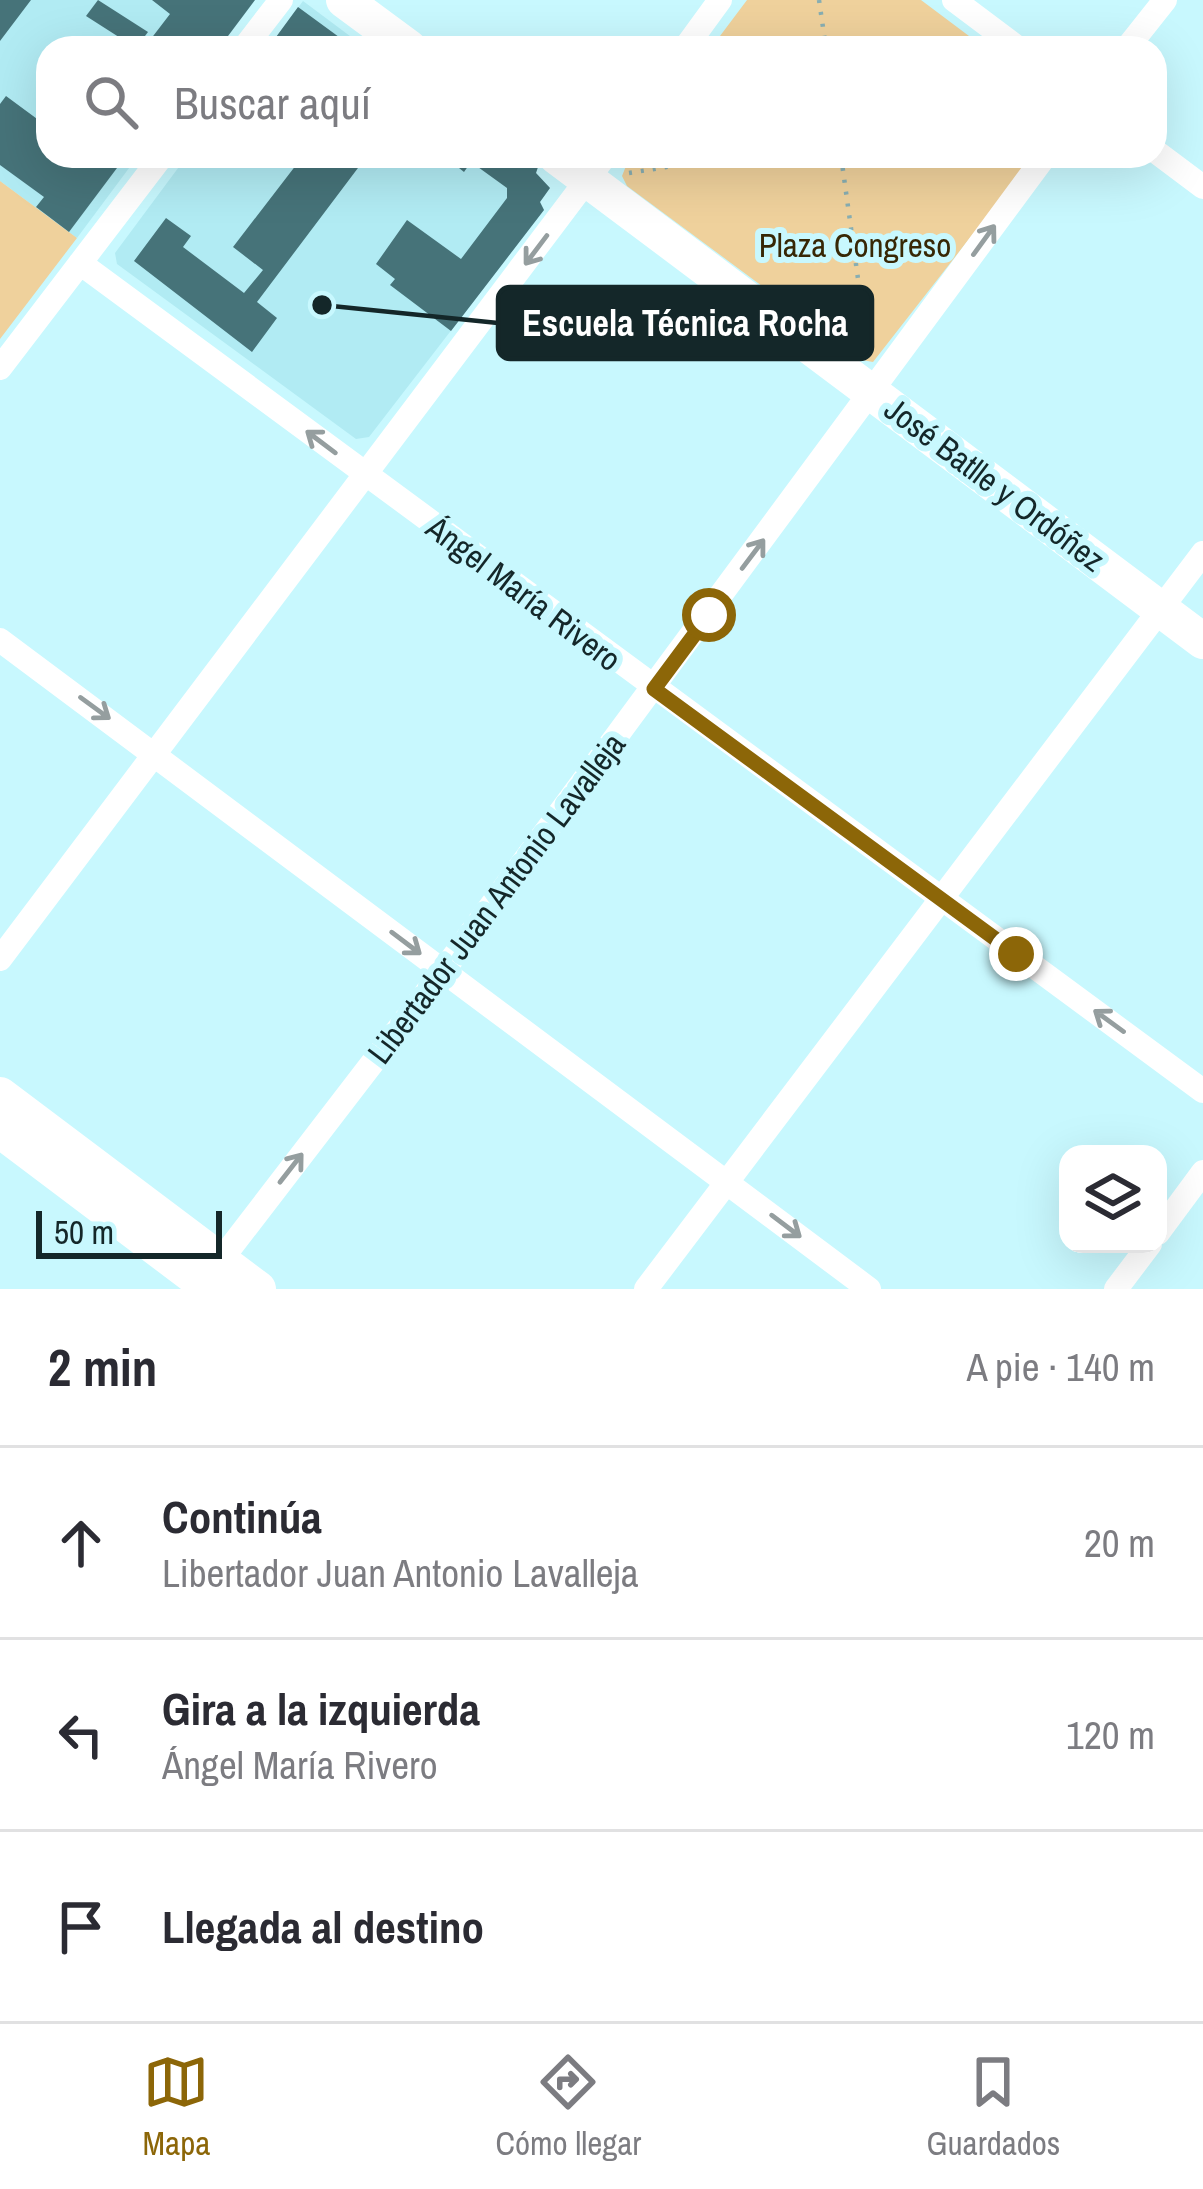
<!DOCTYPE html>
<html lang="es">
<meta charset="utf-8">
<style>
body{margin:0;font-family:"Archivo Narrow",sans-serif;background:#f2f2f3;color:#2b2b33}
.controls{position:absolute;right:36px;bottom:36px;display:grid;overflow:hidden;border-radius:24px;box-shadow:0 12px 48px #0002}
.controls button{width:108px;height:108px;display:grid;place-items:center;padding:0;border:0;border-bottom:3px solid #e1e1e2;background:#fff;color:#2b2b33;font:60px sans-serif}
.scale{position:absolute;left:36px;bottom:30px;width:186px;box-sizing:border-box;padding-left:12px;border:6px solid #142729;border-top:0;font-size:33px;line-height:42px;white-space:nowrap;color:#142729;-webkit-text-stroke:9px #c8f8fe;paint-order:stroke}
.stop{position:absolute;width:36px;height:36px;margin:-27px;border:9px solid #8c6608;border-radius:50%;background:#fff}
.stop.end{background:#8c6608;border-color:#fff;box-shadow:0 3px 12px #0008}
.list{margin:0;padding:0;list-style:none}
h2{display:flex;justify-content:space-between;align-items:center;height:156px;margin:0;padding:0 48px;font-size:51px}
h2 small{font-size:39px;font-weight:400;color:#7c7c81}
.list li{display:grid;grid-template-columns:78px 1fr auto;gap:36px;align-items:center;box-sizing:border-box;height:192px;padding:0 48px;border-top:3px solid #e1e1e2}
.list b{display:block;font-size:45px;white-space:nowrap}
.list p{margin:0;font-size:39px;white-space:nowrap;color:#7c7c81}
.list em{font-size:39px;font-style:normal;color:#7c7c81}
.icon{flex:none;width:66px;height:66px;fill:none;stroke:currentColor;stroke-width:2;stroke-linecap:round;stroke-linejoin:round}
.map{position:relative;flex:none;width:1203px;height:1289px;overflow:hidden}
.search{position:absolute;background:#fff;box-shadow:0 12px 48px #0002;left:36px;right:36px;top:36px;height:132px;display:flex;align-items:center;gap:30px;box-sizing:border-box;padding:0 42px;border-radius:36px;color:#7c7c81;font-size:45px}
.sheet{height:732px;background:#fff}
nav{display:flex;justify-content:space-around;align-items:center;box-sizing:border-box;height:168px;border-top:3px solid #e1e1e2;background:#fff;font-size:33px;color:#7c7c81}
nav a{display:grid;justify-items:center;gap:6px}
nav .on{color:#8c6608}
.map>svg:first-child{display:block}
</style>
<div class="map">
<svg width="1203" height="1289" viewBox="0 0 1203 1289">
<rect width="100%" height="100%" fill="#c8f8fe"/>
<path fill="#b1ebf3" d="M0,0h255l-36,48h-171v108h90l-61,82 -77,-57z
M303,1l63,47h-98z
M187,156h335l16,11 -2,6 14,15 -10,14 4,8 -175,227 -13,2 -239,-175 -2,-11z"/>
<path fill="#efd19c" d="M747,0h174l64,48h-274z
M630,156h404l-161,206 -11,-2 -235,-174 -5,-10z
M0,181l77,57 -77,101z"/>
<path fill="#467379" d="M0,0h31l-31,41z
M98,0l50,32 -12,16 -50,-32z
M152,0h103l-36,48h-67l-5,-4 23,-30z
M298,7l56,41h-86z
M6,96l42,31v29h78l-57,76 -33,-25 8,-10 -44,-32v-61z
M303,156h64l-110,146 20,16 -25,34 -118,-91 32,-43 25,18 -8,11 61,46 19,-23 -30,-23z
M444,156h78l16,11 -2,6 14,15 -10,14 4,8 -93,121 -61,-46 5,-6 -19,-15 31,-44 54,39 46,-61v-10l-36,-26 -7,10z"/>
<g fill="none" stroke-linecap="round" stroke-linejoin="round">
<path stroke="#88aeb2" stroke-width="4.5" stroke-dasharray="3 9" stroke-linecap="butt" d="M819,0l7,48
M841,156l27,195
M629,173l107,-17"/>
<path stroke="#fff" stroke-width="24" d="M954,0l64,48
M244,48l37,-48
M685,48l35,-48
M1127,48l38,-48
M1155,151l48,36
M80,263l1123,828
M0,368l162,-212
M0,640l869,649
M0,959l605,-803
M1158,1233l45,-61
M214,1269l229,-298 602,-815
M646,1289l557,-736
M1116,1289l34,-45"/>
<path stroke="#fff" stroke-width="36" d="M344,0l65,48
M556,156l647,485
M0,1095l258,194
M0,1130l211,159"/>
</g>
<defs><path id="oneway-shaft" d="M-6 0H5M1.5-3L5.5 0L1.5 3" fill="none" stroke-width="1.6" stroke-linecap="round" stroke-linejoin="round" transform="scale(3)"/></defs>
<g stroke="#959e9f">
<use href="#oneway-shaft" transform="translate(984 240) rotate(-54)"/>
<use href="#oneway-shaft" transform="translate(536 250) rotate(127)"/>
<use href="#oneway-shaft" transform="translate(321 442) rotate(-143)"/>
<use href="#oneway-shaft" transform="translate(753 554) rotate(-53)"/>
<use href="#oneway-shaft" transform="translate(95 708) rotate(36)"/>
<use href="#oneway-shaft" transform="translate(406 943) rotate(37)"/>
<use href="#oneway-shaft" transform="translate(1109 1021) rotate(-144)"/>
<use href="#oneway-shaft" transform="translate(291 1168) rotate(-52)"/>
<use href="#oneway-shaft" transform="translate(786 1226) rotate(37)"/>
</g>
<g fill="none" stroke-linecap="round" stroke-linejoin="round">
<path stroke="#8c6608" stroke-width="15" d="M709,615l-55,74 362,265"/>
</g>
<g text-anchor="middle" dominant-baseline="central" stroke-width="12" stroke-linejoin="round" paint-order="stroke">
<g font-size="33" fill="#372705" stroke="#c8f8fe">
<text x="855" y="245">Plaza Congreso</text>
</g>
<g font-size="33" fill="#142729" stroke="#c8f8fe">
<text transform="translate(995 484) rotate(37)">José Batlle y Ordóñez</text>
<text transform="translate(524 593) rotate(37)">Ángel María Rivero</text>
<text transform="translate(496 898) rotate(-53)">Libertador Juan Antonio Lavalleja</text>
</g>
</g>
<path fill="none" stroke="#142729" stroke-width="4.5" d="M322 305L498 323"/>
<circle fill="#142729" stroke="#c8f8fe" stroke-width="4.5" cx="322" cy="305" r="12"/>
<rect fill="#142729" stroke="#142729" stroke-width="4.5" x="498" y="287" width="374" height="72" rx="12"/>
<g font-size="36" text-anchor="middle" font-weight="bold" fill="#fff">
<text x="685" y="336">Escuela Técnica Rocha</text>
</g>
</svg>
<div class="controls">
<button><svg class="icon" aria-label="layers" viewBox="0 0 24 24"><path d="M12 4l9 5-9 5-9-5zM3 14l9 5 9-5"/></svg></button>
</div>
<div class="scale">50 m</div>
<div class="stop" style="left:709px;top:615px"></div>
<div class="stop end" style="left:1016px;top:954px"></div>
<div class="search"><svg class="icon" aria-label="search" viewBox="0 0 24 24"><circle cx="10" cy="10" r="6"/><path d="M15 15l6 6"/></svg>Buscar aquí</div>
</div>
<section class="sheet">
<h2>2 min<small>A pie · 140 m</small></h2>
<ul class="list">
<li><svg class="icon" aria-label="ahead" viewBox="0 0 24 24"><path d="M12 20V5M6 11l6-6 6 6"/></svg><div><b>Continúa</b><p>Libertador Juan Antonio Lavalleja</p></div><em>20 m</em></li>
<li><svg class="icon" aria-label="left" viewBox="0 0 24 24"><path d="M17 20v-9H6M10 6l-5 5 5 5"/></svg><div><b>Gira a la izquierda</b><p>Ángel María Rivero</p></div><em>120 m</em></li>
<li><svg class="icon" aria-label="arrive" viewBox="0 0 24 24"><path d="M6 21V4h12l-3 4 3 4H6"/></svg><div><b>Llegada al destino</b></div></li>
</ul>
</section>
<nav>
<a class="on"><svg class="icon" aria-label="map" viewBox="0 0 24 24"><path d="M3 6l6-2 6 2 6-2v14l-6 2-6-2-6 2zM9 4v14M15 6v14"/></svg>Mapa</a>
<a><svg class="icon" aria-label="directions" viewBox="0 0 24 24"><path d="M12 3l9 9-9 9-9-9zM9 14v-3h6M13 9l2 2-2 2"/></svg>Cómo llegar</a>
<a><svg class="icon" aria-label="saved" viewBox="0 0 24 24"><path d="M7 4h10v16l-5-4-5 4z"/></svg>Guardados</a>
</nav>
